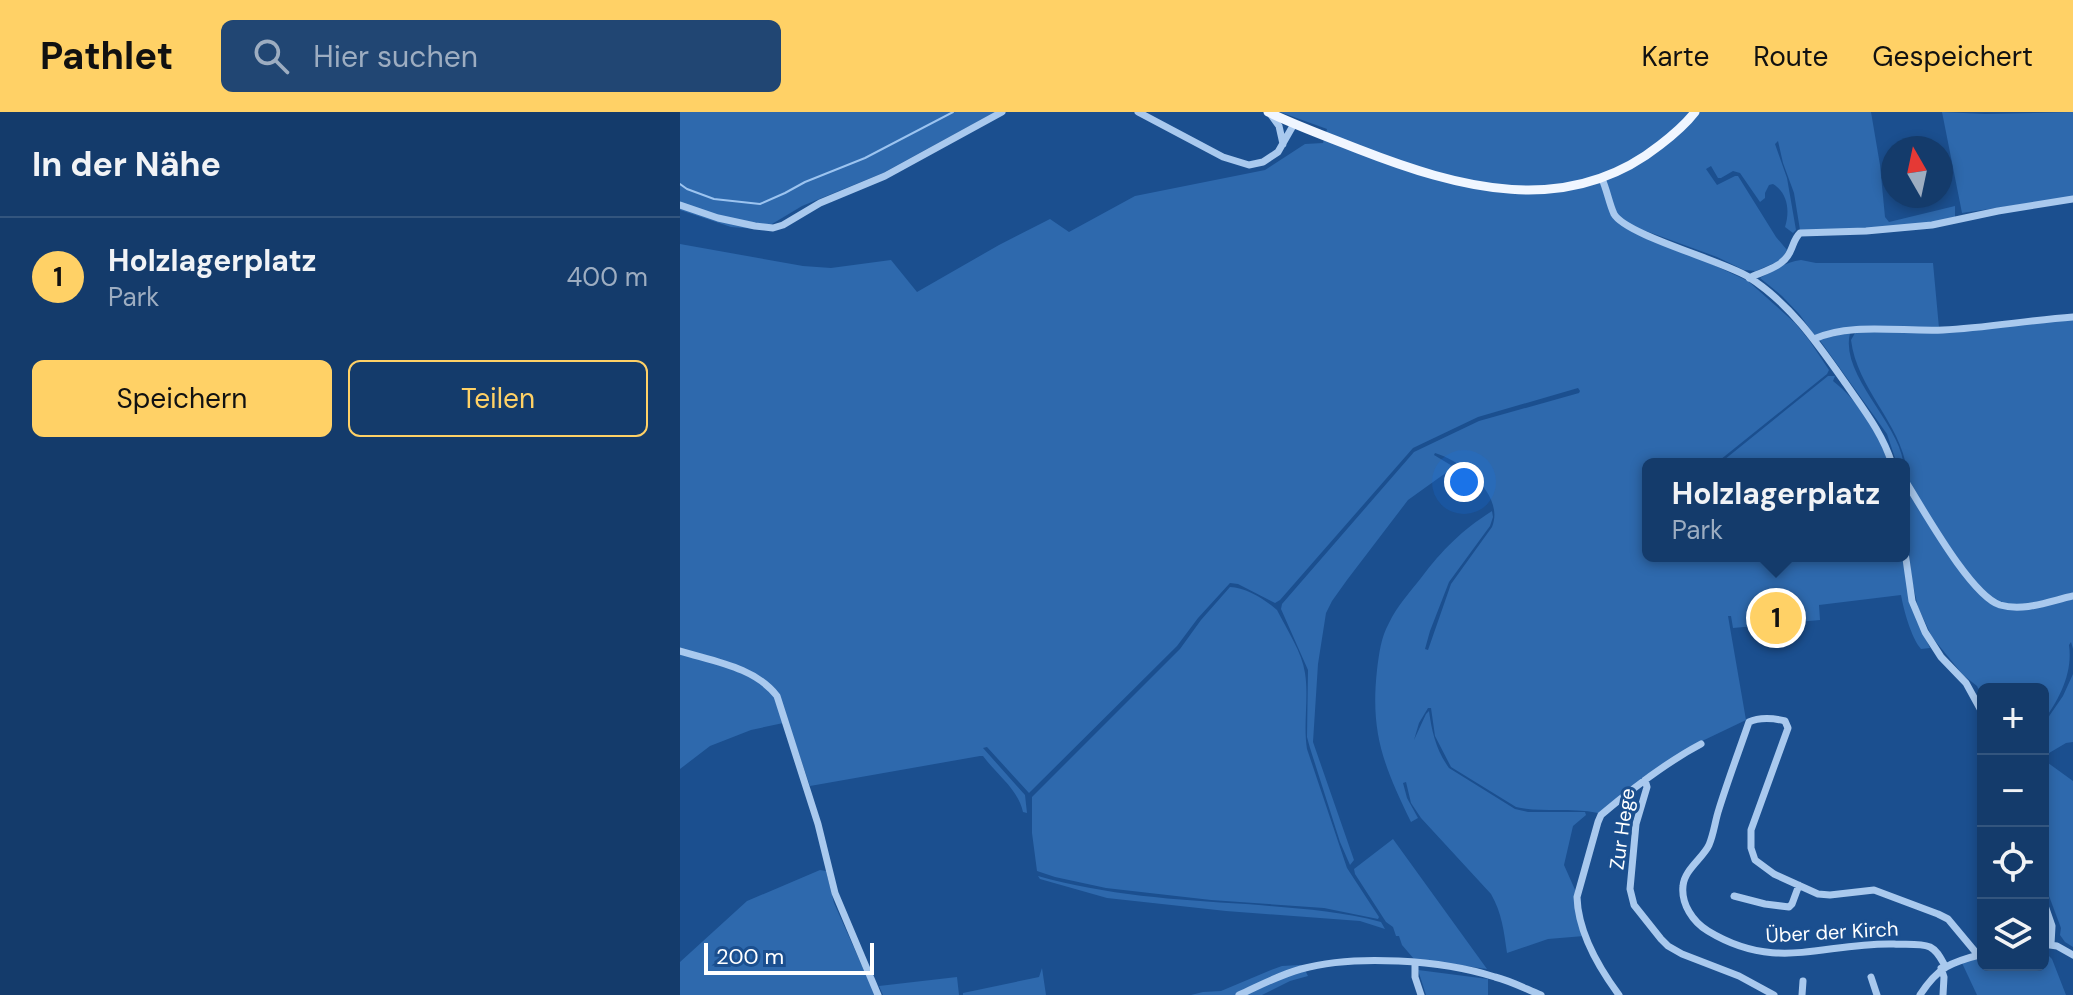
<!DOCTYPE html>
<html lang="de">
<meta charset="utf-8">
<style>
body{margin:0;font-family:"DM Sans",sans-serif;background:#214673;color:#f1f3f6}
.controls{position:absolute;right:24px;bottom:24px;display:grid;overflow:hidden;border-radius:12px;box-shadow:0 4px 12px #0003}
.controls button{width:72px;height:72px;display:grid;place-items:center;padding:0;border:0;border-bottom:2px solid #33557e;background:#143b6b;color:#f1f3f6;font:40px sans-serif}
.compass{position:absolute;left:1201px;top:24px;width:72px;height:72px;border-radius:50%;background:#143b6b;box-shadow:0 4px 12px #0003;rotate:351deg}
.scale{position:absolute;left:24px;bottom:20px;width:170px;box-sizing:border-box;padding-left:8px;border:4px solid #fff;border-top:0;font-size:22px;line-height:28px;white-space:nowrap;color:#fff;-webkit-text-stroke:6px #1b4f8f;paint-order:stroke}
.you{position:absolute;left:784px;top:370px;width:28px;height:28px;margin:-20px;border:6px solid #fff;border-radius:50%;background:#1a73e8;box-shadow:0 0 0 12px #1a73e833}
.badge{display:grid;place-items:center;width:52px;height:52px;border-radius:50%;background:#ffd166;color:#111;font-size:26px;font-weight:700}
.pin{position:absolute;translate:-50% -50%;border:4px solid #fff;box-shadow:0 2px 8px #0006}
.popup{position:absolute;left:962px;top:346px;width:268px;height:104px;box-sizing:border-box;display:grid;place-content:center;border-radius:12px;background:#143b6b;filter:drop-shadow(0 2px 6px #0005);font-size:26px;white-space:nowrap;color:#9dadc1}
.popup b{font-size:30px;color:#f1f3f6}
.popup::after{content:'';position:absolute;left:50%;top:100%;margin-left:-16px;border:16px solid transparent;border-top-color:#143b6b}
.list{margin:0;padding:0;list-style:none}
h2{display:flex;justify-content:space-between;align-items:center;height:104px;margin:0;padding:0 32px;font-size:34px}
h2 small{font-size:26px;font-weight:400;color:#9dadc1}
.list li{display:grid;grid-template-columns:52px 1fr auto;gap:24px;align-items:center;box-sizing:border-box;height:120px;padding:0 32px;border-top:2px solid #33557e}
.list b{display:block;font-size:30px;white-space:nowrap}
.list p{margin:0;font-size:26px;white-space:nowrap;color:#9dadc1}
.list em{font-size:26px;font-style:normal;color:#9dadc1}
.actions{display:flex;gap:16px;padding:24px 32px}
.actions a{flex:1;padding:18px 0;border:2px solid #ffd166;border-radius:12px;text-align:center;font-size:28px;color:#ffd166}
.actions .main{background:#ffd166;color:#111}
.icon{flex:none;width:44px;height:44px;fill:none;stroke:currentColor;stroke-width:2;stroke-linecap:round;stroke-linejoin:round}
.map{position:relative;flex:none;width:1393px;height:883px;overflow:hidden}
header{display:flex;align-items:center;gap:48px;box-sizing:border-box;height:112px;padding:0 40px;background:#ffd166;color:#111}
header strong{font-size:38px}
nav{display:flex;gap:44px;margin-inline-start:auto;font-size:28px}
.search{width:560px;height:72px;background:#214673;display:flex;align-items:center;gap:20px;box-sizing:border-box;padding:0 28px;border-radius:12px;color:#9dadc1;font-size:30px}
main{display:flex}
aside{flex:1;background:#143b6b}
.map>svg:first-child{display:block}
</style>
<header>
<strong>Pathlet</strong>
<div class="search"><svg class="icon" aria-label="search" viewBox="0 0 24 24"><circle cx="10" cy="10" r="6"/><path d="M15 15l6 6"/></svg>Hier suchen</div>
<nav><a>Karte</a><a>Route</a><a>Gespeichert</a></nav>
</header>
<main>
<aside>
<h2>In der Nähe<small></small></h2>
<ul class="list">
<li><span class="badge">1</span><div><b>Holzlagerplatz</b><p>Park</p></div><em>400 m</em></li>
</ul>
<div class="actions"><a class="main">Speichern</a><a>Teilen</a></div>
</aside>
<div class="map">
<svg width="1393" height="883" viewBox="0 0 1393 883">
<rect width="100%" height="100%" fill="#1b4f8f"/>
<path fill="#2e69ad" d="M0,0h315l-112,61 -81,33 -30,18 -16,5 -25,-2 -51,-17z
M600,0h591l9,53 5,52 4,5 66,-16v11c-51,13 -103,13 -155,13l-6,-37 -11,-30 -5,-22 -3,3 12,34 9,52 -3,3 -8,-6c5,-16 3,-34 -12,-43l-4,1 -4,8v5l-5,4 -20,-29 -7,-2 -12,7h-3l-7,-12 -5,3 11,16 18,-9h3l38,61 11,13 -6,10 -25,11 -12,-1 -27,-13 -71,-26 46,24 56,26 47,42 14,17 20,30 -2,4 -112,90h-67v92h255l14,65 13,27 -9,1c-10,-12 -17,-38 -20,-54l-82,10 1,15 -87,8 -2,-12h-3l18,104 -46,22 -102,71c-27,-6 -55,0 -82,-6l-65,-40 -16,-31 -4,-28h-3l-9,15 -5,17 12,-26 3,-3c3,21 7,39 20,57l66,41 13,3h57l1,3 -13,11 -9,39 12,27 8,44 -36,3 -41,14c-3,-21 -5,-40 -16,-59l-70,-76 -10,-15 -5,-21 -3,1 4,15 11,20 -7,4c-27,-56 -41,-88 -34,-152 2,-16 4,-33 12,-47 8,-17 21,-31 32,-45 22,-29 40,-47 71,-67l1,6 -3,9 -41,56 -19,49 -5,18 3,1 23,-66 41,-57c13,-32 -30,-66 -57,-74l-1,2 20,12 -46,33 -61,80 -15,21 -6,12 -8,51 -5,78 41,118 -4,5 -10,-23 -30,-94 -3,-11 1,-67 -27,-61 1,-5 132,-152 65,-31 100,-28 1,-2 -2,-3 -100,29 -65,31 -133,152 -5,3 -37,-19 -8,-1 -32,35 -21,28 -148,147 -42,-46 -4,1 42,47 2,18 -4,-1c-5,-23 -26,-37 -40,-56h-3l-170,30 -22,-64 -37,8 -41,16 -30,23v-525l123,22 28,2 60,-8 26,32 82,-47 51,-26 19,13 66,-36 130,-26 40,-26 18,-1 4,-14z
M1262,0l43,2 88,-2v85l-111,16z
M1121,148l15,3h117l6,65h-39l-85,8 -15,-21 -18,-19 -22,-18c13,-7 27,-17 41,-18z
M1393,206v331l-2,-7 -2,3c4,29 -10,54 -26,77v-33h-60v10l-6,-13 -14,-11 -31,-38 -14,-30 -6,-26 -8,-78v-28l3,-5c-7,-48 -50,-81 -56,-130l4,-7z
M1170,221c-11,45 56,94 54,139v-8h-7l-10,-30 -68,-95z
M1148,264h7l-2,5c26,20 45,53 56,83h-170z
M550,475c15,0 36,13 47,23 10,20 25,42 28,63 4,25 -2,51 2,76l40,119 32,49 -1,2 -54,-11 -113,-8 -105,-12 -51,-11 -18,-6 -5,-38v-36l148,-148 21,-29z
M1393,562v68l-7,1 -22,13 -1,-31 20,-29z
M1364,648l29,21v166l-8,-5 -5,-7 1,-7 -18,-48z
M713,727l94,130 -73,-10 -12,-14 -3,-9h-3l-3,-9 -7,-5 -31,-48 -1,-5z
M140,758l6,1 8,32 41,92h-195v-33l67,-61z
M358,764c67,19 139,24 208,28 46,4 91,6 135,18l4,7 -25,-8 -134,-10 -119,-13 -60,-17 -7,-2z
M1363,838l9,9 14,36h-89l-15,-32 21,-6v8h60z
M619,853l4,1 5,10 -18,5 -28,14h-71l12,-3 18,-1 50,-21 11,-4z
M362,856l4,27h-83v-2l76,-16z
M738,858l70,9v16h-62z
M277,865l2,18h-76l-4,-9z"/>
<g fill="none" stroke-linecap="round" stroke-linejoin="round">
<path stroke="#9cc4f0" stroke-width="2" d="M0,72l7,5 27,10 46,5 25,-11 20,-11 60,-24 88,-46"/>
<path stroke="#a9c9ee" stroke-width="7" d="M458,0l85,45 26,8 14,-3 15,-10 16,-28
M591,3l8,11 4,18
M922,67c5,11 7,24 12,35 12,21 106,46 133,62 43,27 71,68 99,108 18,26 37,50 46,80
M0,93l38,13 37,8 18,2 10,-3 37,-22 65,-27 117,-64
M1069,166c15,-7 34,-11 41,-26 4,-8 4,-13 10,-19l66,-2 66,-6 66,-14 75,-12
M1134,227c36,-17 89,-7 129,-9 43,-2 87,-10 130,-13
M1224,367c18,28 66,116 96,126 24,7 50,-4 73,-9
M1224,433l8,56 13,31 16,25 25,26 17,31
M0,539c32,10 75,16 97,45l41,128 17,69 43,102
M965,668l2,7 -11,37 -6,65 4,16 27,34 7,7 14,8 57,22 35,19
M1054,784l31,8 24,3 3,-3 7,-19
M1363,788l9,26 -1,18
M1363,832l14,2 16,9
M735,851v14l6,18
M1265,854c-4,-7 -7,-15 -15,-19 -10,-4 -25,-2 -36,-3 -70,-2 -117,29 -186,-13 -15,-9 -27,-27 -25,-45 1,-16 20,-28 26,-41 5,-12 6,-24 10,-36 9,-29 20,-58 30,-87 10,-5 25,-4 36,-1l3,7 -37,102v18l4,12 19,14 44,20 12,1 44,-5 64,24 10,5 30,36
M1261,856l3,9 -1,18
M1191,865l6,18
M559,883c20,-9 40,-20 62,-26 54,-15 141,-9 194,8 16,4 31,12 46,18
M939,883c-20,-27 -41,-64 -42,-98l21,-75 3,-7c32,-27 64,-52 100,-71
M1122,883l1,-14
M1240,883c18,-28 31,-33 63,-41"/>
<path stroke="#f0f6ff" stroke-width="9" d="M588,0c29,14 60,25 90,37 100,39 209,70 302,-4 13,-10 25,-20 35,-33"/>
</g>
<g text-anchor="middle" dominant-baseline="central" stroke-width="6" stroke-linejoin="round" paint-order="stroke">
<g font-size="20" fill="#fff" stroke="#1b4f8f">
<text transform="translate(942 717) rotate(-82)">Zur Hege</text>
<text transform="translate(1152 820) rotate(-3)">Über der Kirch</text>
</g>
</g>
</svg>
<div class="controls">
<button>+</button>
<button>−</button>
<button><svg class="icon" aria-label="locate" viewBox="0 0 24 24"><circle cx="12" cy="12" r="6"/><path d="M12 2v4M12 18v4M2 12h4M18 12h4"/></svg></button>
<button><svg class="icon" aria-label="layers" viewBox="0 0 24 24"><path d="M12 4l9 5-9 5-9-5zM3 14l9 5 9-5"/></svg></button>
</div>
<svg class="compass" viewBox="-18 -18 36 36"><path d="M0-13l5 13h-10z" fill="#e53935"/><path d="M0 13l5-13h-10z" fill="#9dadc1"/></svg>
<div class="scale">200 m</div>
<div class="you"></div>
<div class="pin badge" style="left:1096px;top:506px">1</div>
<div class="popup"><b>Holzlagerplatz</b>Park</div>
</div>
</main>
